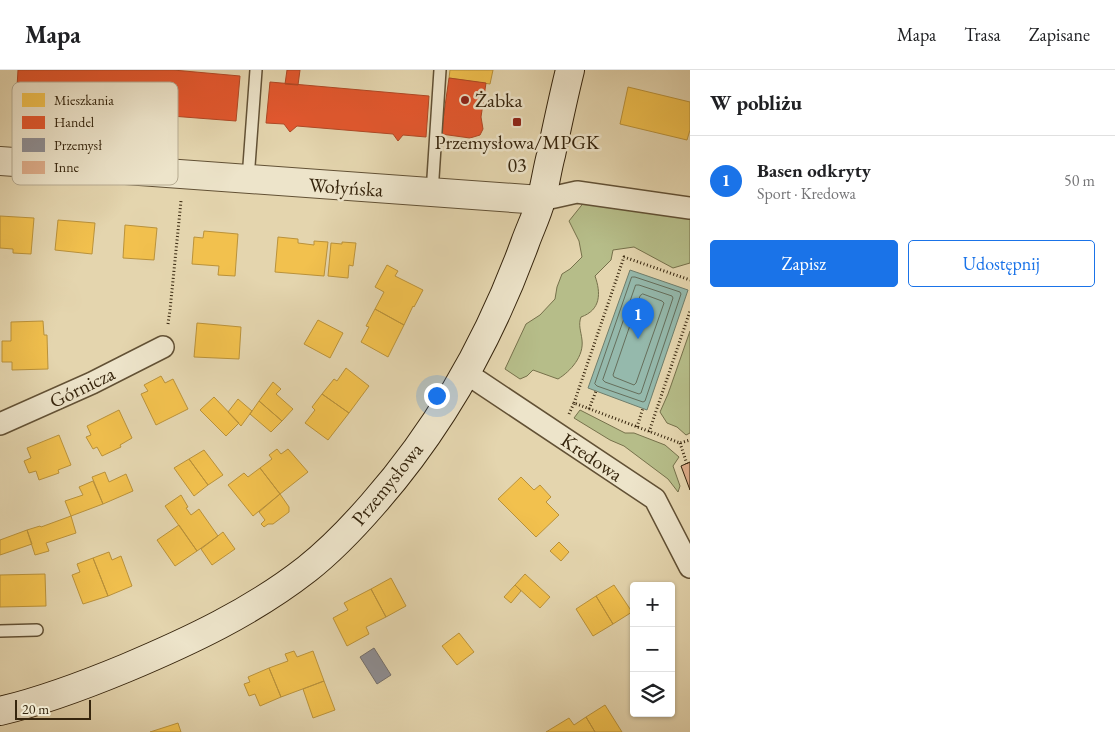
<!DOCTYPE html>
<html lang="pl">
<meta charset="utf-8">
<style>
body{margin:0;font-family:"EB Garamond",serif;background:#f2f2f2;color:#202124}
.controls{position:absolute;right:15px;bottom:15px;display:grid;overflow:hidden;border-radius:5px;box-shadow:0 1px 4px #0004}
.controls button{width:45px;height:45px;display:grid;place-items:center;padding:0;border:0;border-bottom:1px solid #e0e0e0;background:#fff;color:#202124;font:25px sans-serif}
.scale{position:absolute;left:15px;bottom:12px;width:76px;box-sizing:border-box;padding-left:5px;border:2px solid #36250d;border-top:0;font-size:14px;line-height:18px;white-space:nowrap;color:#36250d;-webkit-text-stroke:4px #ede4ca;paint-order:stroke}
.you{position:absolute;left:436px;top:325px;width:18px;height:18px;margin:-12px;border:4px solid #fff;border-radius:50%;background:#1a73e8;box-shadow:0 0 0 8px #1a73e833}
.badge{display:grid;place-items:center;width:32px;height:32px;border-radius:50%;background:#1a73e8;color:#fff;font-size:16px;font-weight:700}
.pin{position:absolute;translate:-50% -41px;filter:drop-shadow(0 1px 2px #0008)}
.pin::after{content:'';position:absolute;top:26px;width:18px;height:15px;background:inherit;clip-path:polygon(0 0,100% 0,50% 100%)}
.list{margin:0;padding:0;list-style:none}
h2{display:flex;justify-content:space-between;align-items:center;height:65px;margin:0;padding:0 20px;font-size:21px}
h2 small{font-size:16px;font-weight:400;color:#757577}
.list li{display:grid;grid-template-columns:32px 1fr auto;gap:15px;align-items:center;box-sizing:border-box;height:90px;padding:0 20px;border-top:1px solid #e0e0e0}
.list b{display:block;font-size:19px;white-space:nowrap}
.list p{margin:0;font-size:16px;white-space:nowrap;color:#757577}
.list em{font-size:16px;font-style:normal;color:#757577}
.actions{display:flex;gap:10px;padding:15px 20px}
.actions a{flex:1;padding:11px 0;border:1px solid #1a73e8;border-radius:5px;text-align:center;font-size:18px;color:#1a73e8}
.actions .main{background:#1a73e8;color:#fff}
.icon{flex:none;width:28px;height:28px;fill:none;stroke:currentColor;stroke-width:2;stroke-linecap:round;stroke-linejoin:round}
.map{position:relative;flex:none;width:690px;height:662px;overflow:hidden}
header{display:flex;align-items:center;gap:30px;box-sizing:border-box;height:70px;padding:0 25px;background:#fff;border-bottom:1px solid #e0e0e0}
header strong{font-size:24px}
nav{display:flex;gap:28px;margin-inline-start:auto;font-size:18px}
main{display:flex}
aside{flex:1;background:#fff}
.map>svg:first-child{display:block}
</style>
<header>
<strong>Mapa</strong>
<nav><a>Mapa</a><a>Trasa</a><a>Zapisane</a></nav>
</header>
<main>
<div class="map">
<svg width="690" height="662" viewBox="0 0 690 662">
<rect width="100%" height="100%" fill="#e4d5ae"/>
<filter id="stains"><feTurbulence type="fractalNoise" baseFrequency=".004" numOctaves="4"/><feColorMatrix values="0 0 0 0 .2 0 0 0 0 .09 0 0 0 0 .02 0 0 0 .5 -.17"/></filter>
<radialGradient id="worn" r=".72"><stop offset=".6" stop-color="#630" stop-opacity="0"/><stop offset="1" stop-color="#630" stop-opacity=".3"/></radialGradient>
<path fill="#b6bd89" stroke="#76714b" d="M585,131l105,18v44l-17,5 -39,-21 -21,3 -2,10 -16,16c6,17 6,34 -14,41 -3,8 0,14 1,23 2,16 -11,31 -24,39l-25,-9 -6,6 -7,3 -15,-10 21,-45 14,-9 15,-16 2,-12 5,-13 8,-5 12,-12 -3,-16 -10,-20z
M690,261v102l-4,2 -9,-8 -10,-4 -7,-11 8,-18z
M580,340l45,23h9l31,12 14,12 -6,9 7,20 -2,6 -10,-13 -44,-33 -14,-6 -36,-22z"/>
<path fill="#95b9ac" stroke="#6f7e6c" d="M630,200l58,20 -41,120 -59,-22z"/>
<path fill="#f2c14e" stroke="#ba923a" d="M450,0h43l-3,14 -41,-6z
M628,17l62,15v28l-3,10 -67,-16z
M0,146l34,2 -3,36 -18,-1v-4l-13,-1z
M58,150l37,3 -3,31 -37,-4z
M125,155l32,3 -3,32 -31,-2z
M204,161l34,3 -3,42 -17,-1 1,-9 -27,-2 2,-27 9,1z
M278,167l20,2v4l16,2v-4l14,1 -4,34 -49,-4z
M342,172l14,1 -3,23 -4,-1 -1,13 -20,-2 3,-33 11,1z
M387,195l11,6 -3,5 28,14 -9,17 -1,-1 -9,19 -29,-16 9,-17 -9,-5z
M375,239l29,16 -16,32 -27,-15 8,-15 -3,-1z
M318,250l25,13 -13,25 -26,-14z
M43,251l1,14h3l1,34 -36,1v-8h-10v-21h9v-19z
M197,253l44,4 -2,32 -45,-2z
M346,298l23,18 -20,27 -27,-19 12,-15 3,2z
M161,306l4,7 8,-4 15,30 -32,16 -15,-31 7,-3 -4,-6z
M273,312l8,7 -5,5 17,15 -11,12 -23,-20z
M322,324l27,19 -21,27 -23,-17 10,-13 -3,-3z
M214,327l25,26 -13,13 -26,-26z
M238,329l14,12 -11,15 -13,-14z
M259,331l23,20 -11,11 -21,-18z
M119,340l13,28 -12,7 1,2 -19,9 -5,-9 -4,2 -7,-12 5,-2 -4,-9z
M59,365l12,30 -13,5 1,3 -20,7 -3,-9 -7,2 -5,-12 7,-3 -4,-10z
M277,379l4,5 7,-5 20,23 -28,22 -20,-26 12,-9 -3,-4z
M204,380l19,25 -15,10 -19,-26z
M189,389l19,26 -14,11 -20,-28z
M260,398l20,26 -27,22 -25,-31 16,-12 4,4z
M105,402l4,10 17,-8 7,17 -30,13 -11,-27z
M521,407l13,13 6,-5 11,12 -5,5 13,13 -23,22 -38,-38z
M93,411l10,23 -32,12 -6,-15 18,-6 -4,-8z
M280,424l9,13v5l-16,12h-5l-4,3 -3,-3 4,-4 -6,-8z
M181,425l7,12 -2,1 5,7 8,-6 19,27 -21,15 -32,-45z
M71,446l5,17 -30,10 3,8 -14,4 -8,-25 13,-4 1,1z
M179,455l18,26 -22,15 -18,-26z
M27,460l5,14 -32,11v-15z
M223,462l12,17 -23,16 -11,-16z
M559,472l10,10 -8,9 -11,-10z
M109,482l3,8 9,-4 11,30 -24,10 -15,-38z
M93,488l15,38 -25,8 -11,-29 8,-3 -3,-8z
M45,504l1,32 -46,1v-32z
M525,504l25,23 -10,11 -25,-23z
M391,508l15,28 -20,11 -15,-28z
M515,515l6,6 -10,12 -7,-6z
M614,515l18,27 -19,12 -17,-28z
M371,519l15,28 -20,10 3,7 -22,12 -14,-28 15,-8 -4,-7z
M596,526l17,28 -20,12 -17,-27z
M459,563l15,19 -17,13 -15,-19z
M294,581l3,6 16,-6 11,30 -43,16 -12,-29 19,-7 -3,-7z
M269,598l12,29 -21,9 -5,-12 -6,2 -5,-12 6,-2 -2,-5z
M324,611l11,29 -22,8 -10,-29z
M605,635l17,27h-27l-9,-15z
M586,647l9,15h-49l23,-14 5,7z
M178,653l3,9h-31z"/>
<path fill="#e4572e" stroke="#b04824" d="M18,0h155l67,6 -4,45 -220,-17z
M287,0h13l-2,15 -13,-1z
M449,8l37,5 -5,34 2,12 -3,6 -10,3 -29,-4z
M270,12l159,14 -3,41 -23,-2 -5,6 -5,-7 -96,-8 -7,6 -6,-8 -18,-1z"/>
<path fill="#8d8d92" stroke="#736e6a" d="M374,578l17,27 -14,9 -17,-27z"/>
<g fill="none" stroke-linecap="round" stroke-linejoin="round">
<path stroke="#666f5c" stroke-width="1" d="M632,207h3l45,15 1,2 -36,107 -2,1 -46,-16 -2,-2z
M636,215h3l33,11 1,2 -32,95 -2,1 -34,-12 -2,-2z
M643,224l19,7 2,2 -28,80 -2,2 -20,-8 -1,-2 27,-79z"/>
</g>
<path fill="#dead8a" stroke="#36250d" d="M690,392v28l-9,-24z"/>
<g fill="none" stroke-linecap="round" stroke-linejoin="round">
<defs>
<path id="service" d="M248,109l8,-109
M432,123l8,-123
M0,561l37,-1"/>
<path id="minor" d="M541,130l36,-8 113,16
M466,303l189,126 35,68
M0,354l92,-41 71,-36"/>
<path id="tertiary" d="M0,91l541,39"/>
<path id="secondary" d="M0,641c43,-10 85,-26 126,-43 64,-27 126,-56 181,-99 24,-19 46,-42 66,-65 67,-76 117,-165 152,-261 5,-14 12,-28 16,-43 4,-14 6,-30 10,-45 6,-28 12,-57 19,-85"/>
</defs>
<use href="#service" stroke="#625135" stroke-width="14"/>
<use href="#minor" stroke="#625135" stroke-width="24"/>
<use href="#tertiary" stroke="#625135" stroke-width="30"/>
<use href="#secondary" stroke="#36250d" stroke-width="30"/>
<path stroke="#36250d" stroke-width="3" stroke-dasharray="1 2.5" stroke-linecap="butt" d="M168,254l2,-14 11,-109
M574,333l50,-146 66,23
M589,339l7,-18
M569,344l5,-11 106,40 10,-3
M637,357l6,-19
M649,362l41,-121
M680,373l7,21"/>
<use href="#service" stroke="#ede4ca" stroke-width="11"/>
<use href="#minor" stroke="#ede4ca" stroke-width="21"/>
<use href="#tertiary" stroke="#ede4ca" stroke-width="28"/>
<use href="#secondary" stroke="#ede4ca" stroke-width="28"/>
</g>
<g fill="#8f2418" stroke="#ede4ca" stroke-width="2">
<circle cx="465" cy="30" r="5"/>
<rect x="512" y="47" width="10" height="10" rx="2.5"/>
</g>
<g text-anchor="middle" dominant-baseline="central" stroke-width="5" stroke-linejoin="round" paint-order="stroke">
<g font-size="20" fill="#36250d" stroke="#ede4ca" text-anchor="start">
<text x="475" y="30">Żabka</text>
<text x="517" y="72" text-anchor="middle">Przemysłowa/MPGK<tspan x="517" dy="23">03</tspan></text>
</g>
<g font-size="20" fill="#36250d" stroke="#ede4ca">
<text transform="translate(346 117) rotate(4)">Wołyńska</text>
<text transform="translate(82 317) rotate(-26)">Górnicza</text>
<text transform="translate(592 387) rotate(34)">Kredowa</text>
<text transform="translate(387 414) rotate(-51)">Przemysłowa</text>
</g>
</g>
<rect x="12" y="12" width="166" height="103" rx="8" fill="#ede4ca" stroke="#b6ab91" stroke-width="1"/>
<rect x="22" y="23" width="23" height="14" fill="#f2c14e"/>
<rect x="22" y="46" width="23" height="13" fill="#e4572e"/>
<rect x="22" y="68" width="23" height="14" fill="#8d8d92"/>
<rect x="22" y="91" width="23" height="13" fill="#dead8a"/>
<g font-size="14" fill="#36250d">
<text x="54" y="35">Mieszkania</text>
<text x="54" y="57">Handel</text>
<text x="54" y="80">Przemysł</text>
<text x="54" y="102">Inne</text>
</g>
<rect width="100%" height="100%" filter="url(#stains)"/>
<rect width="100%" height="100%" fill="url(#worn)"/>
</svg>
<div class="controls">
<button>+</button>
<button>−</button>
<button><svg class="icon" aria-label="layers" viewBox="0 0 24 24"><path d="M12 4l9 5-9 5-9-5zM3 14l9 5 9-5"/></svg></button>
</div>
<div class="scale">20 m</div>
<div class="you"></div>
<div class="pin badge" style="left:638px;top:269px">1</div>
</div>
<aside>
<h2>W pobliżu<small></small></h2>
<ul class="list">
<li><span class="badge">1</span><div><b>Basen odkryty</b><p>Sport · Kredowa</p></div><em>50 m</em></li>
</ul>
<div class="actions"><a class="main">Zapisz</a><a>Udostępnij</a></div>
</aside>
</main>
